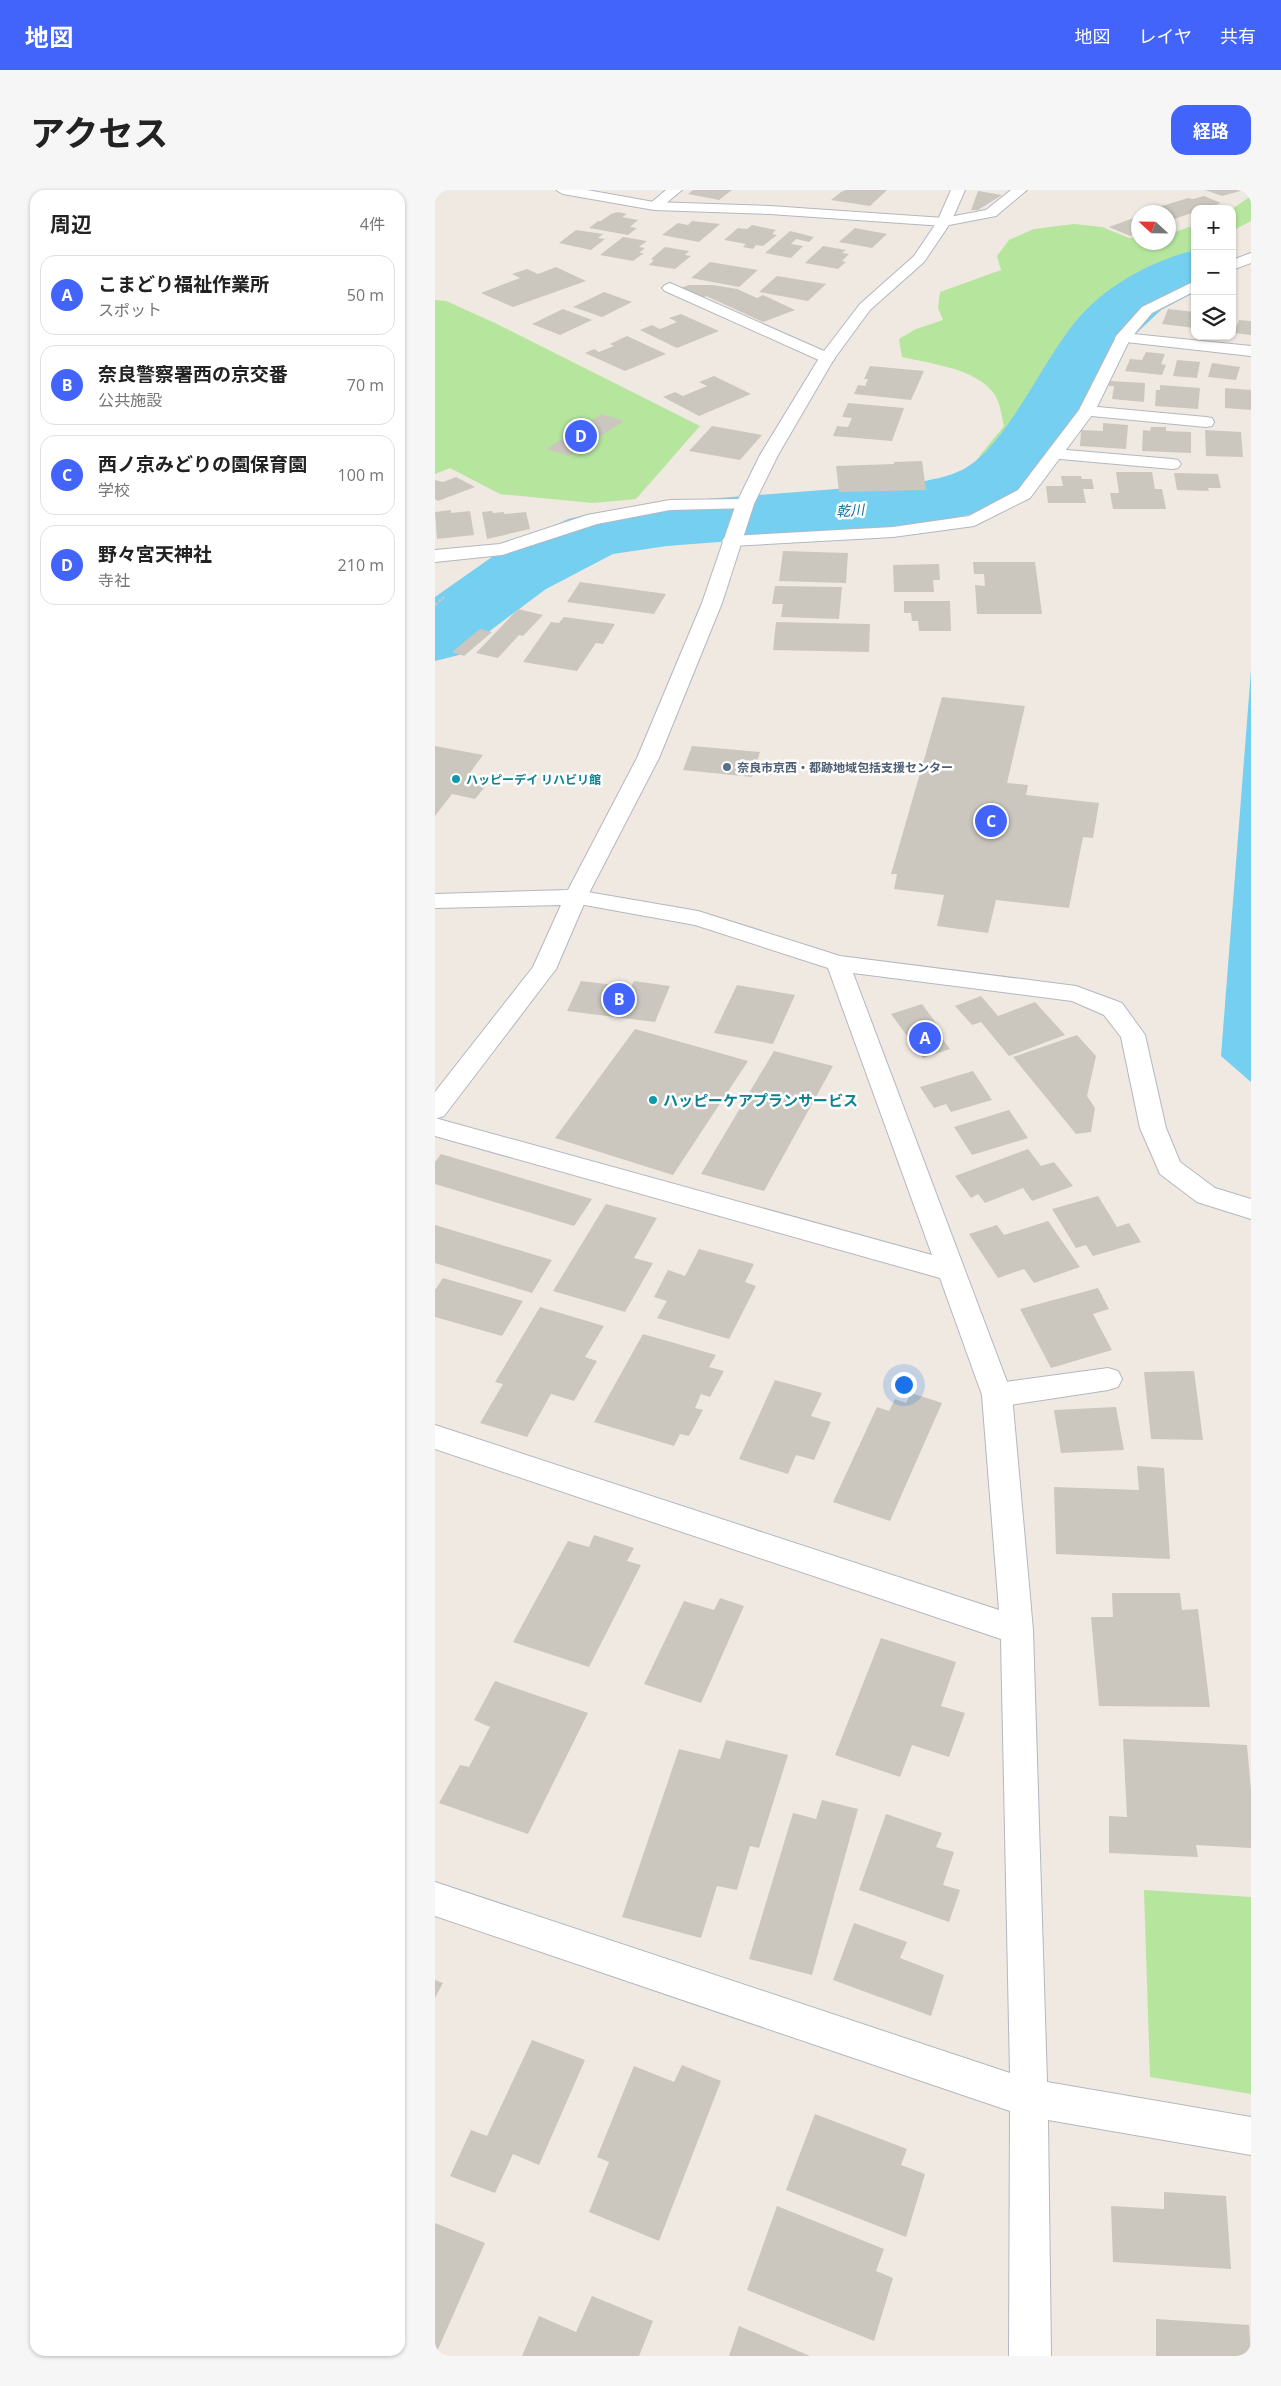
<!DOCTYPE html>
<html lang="ja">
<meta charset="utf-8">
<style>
body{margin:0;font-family:"Open Sans","Noto Sans JP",sans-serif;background:#f6f6f6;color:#222}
.controls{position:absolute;right:15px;top:15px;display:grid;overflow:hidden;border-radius:10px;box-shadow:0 1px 4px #0004}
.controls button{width:45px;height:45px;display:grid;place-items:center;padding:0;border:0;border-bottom:1px solid #e0e0e0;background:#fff;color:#222;font:25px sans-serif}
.compass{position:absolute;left:696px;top:15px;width:45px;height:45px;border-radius:50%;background:#fff;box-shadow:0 1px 4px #0004;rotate:292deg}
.you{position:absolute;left:468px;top:1194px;width:18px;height:18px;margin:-12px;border:4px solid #fff;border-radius:50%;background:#1a73e8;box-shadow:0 0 0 8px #1a73e833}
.badge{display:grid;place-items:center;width:32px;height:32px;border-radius:50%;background:#4264fb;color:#fff;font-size:16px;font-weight:700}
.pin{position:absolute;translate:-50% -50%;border:2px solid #fff;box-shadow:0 1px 5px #0006}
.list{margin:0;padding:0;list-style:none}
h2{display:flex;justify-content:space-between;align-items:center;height:65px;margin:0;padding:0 20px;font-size:21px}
h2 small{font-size:16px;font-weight:400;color:#767676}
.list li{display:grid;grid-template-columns:32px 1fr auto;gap:15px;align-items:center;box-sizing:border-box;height:80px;margin:0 10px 10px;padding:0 10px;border:1px solid #e0e0e0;border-radius:15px}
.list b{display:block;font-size:19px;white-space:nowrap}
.list p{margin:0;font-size:16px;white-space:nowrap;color:#767676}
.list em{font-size:16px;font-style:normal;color:#767676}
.icon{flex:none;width:28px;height:28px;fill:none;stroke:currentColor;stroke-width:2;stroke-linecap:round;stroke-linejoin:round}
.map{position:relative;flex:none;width:816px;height:2166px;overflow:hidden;border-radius:15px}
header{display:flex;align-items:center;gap:30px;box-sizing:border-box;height:70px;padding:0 25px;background:#4264fb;color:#fff}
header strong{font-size:24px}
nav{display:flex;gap:28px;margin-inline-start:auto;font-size:18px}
.intro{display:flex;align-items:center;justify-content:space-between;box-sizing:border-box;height:120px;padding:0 30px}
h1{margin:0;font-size:35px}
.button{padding:12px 22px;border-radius:15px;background:#4264fb;color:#fff;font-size:18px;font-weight:700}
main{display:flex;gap:30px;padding:0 30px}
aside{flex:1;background:#fff;border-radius:15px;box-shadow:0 1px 4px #0004}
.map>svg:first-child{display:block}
</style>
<header>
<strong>地図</strong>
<nav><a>地図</a><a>レイヤ</a><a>共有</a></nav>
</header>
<div class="intro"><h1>アクセス</h1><a class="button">経路</a></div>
<main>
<aside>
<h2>周辺<small>4件</small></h2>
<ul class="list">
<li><span class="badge">A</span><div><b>こまどり福祉作業所</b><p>スポット</p></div><em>50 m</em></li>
<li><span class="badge">B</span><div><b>奈良警察署西の京交番</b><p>公共施設</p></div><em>70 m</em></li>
<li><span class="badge">C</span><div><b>西ノ京みどりの園保育園</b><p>学校</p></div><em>100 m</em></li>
<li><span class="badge">D</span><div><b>野々宮天神社</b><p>寺社</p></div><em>210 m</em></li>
</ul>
</aside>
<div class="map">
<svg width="816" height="2166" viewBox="0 0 816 2166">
<rect width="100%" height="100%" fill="#efe9e1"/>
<path fill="#b6e59e" d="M816,6v25l-19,10v-22z
M639,34l28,3 27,11 9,-1 1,5h30v-8l26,-9v35l-17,11 -23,8 -51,42 -45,62 -33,56 -31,34 -13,3 -9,-9c9,-17 20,-26 31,-41 -2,-9 -4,-23 -9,-31 -18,-27 -64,-31 -93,-38l-3,-18 17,-10 27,-9 -5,-12 2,-16 61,-22 -4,-14 12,-16 25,-11z
M0,110l11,1 51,23 203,102 -64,73 -43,4 -93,-9 -50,-26 -15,6z
M709,1700l107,7v197l-101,-17z"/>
<path fill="#75cff0" d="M816,480v412l-30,-26z"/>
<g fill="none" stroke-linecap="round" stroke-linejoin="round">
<path fill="#75cff0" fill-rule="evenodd" d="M760,60v42l-34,18 -37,35 -79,126 -29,27 -25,12 -78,17 -246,19 -54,8 -67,35 -55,41 -28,24 -28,7v-64l57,-40 76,-38 26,-6 73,-11 246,-19c18,-3 35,-6 51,-14 43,-24 79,-109 112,-148 29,-35 75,-60 119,-71z"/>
</g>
<path fill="#cbc7bf" d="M258,0h39l-13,10 -31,-6z
M411,0h41l-17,16 -39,-6 10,-8z
M770,0h39l-22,6z
M543,1l24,4 -24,15h-7z
M769,6l17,7 -16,6h-10v3l-21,7 -5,-2v-5h-10l-7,-3 36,-11 5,1z
M183,22l9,2 -5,3 16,3 -8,7 7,1 -9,7 -39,-7 9,-7h3l10,-7z
M704,26v17l-9,3 -21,-9z
M257,31l28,3 -21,18 -37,-7 16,-12 10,2z
M317,35l24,5 -4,4 5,1 -14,11 -7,-1 -3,4 -10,-2 3,-3 -22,-4 14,-12 9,1z
M420,38l32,6 -15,14 -33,-6z
M141,40l27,4 -5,4 7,1 -14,11 -32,-7z
M355,41l24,6 -5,5 -13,-3 -5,5 12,2 -12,12 -26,-5z
M188,47l24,4 -8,6 6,1 -6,5h5l-11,8 -33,-6z
M388,56l23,4 -4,3 7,1 -7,7 4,1 -8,7 -33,-6z
M230,57l24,4 -4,4 6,1 -16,13 -26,-4 5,-5 -3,-1z
M275,72l48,8 -19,17 -48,-9z
M121,77l30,14 -73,26 -32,-14 39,-15 -8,-4 15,-5 11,5z
M342,86l49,8 -18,17 -49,-9z
M254,95h24l24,4 20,9 6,-3 32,15 -32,12 -57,-26 -4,2 -22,-10z
M169,102l28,10 -30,15 -29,-10z
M128,119l29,11 -32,15 -28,-11z
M733,119l27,3v16l-33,-4z
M246,124l38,17 -42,17 -37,-18 12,-5 8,4 17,-7 -8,-4z
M804,130l12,1v14l-17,-2z
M192,146l39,18 -41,17 -40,-18 9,-4 5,3 15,-6 -4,-2z
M711,162l19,2 -4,10 5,1 -4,10 -37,-4 5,-12 12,1z
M742,170l23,2 -3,16 -24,-2z
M777,173l28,4 -4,13 -28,-3z
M435,176l54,5 -13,29 -57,-6 4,-9 7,1 3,-7h-4z
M279,186l37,18 -52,22 -36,-19 12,-5 8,4 24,-10 -8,-4z
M674,191l36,2 -1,19 -32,-3 2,-13h-5z
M725,195l40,3 -2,21 -43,-3 1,-16h4z
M790,198l26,2v20l-26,-2z
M413,213l56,5 -12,33 -59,-5 4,-10 11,1 4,-9 -10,-1z
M167,224l22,7 -55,35 -23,-7z
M668,233l25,2 -2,24 -46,-3 1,-16 22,1z
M277,236l50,9 -22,25 -51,-9z
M716,237h15v4l25,1v21l-49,-2 1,-21 7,1z
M770,240l36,2 2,25 -37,-1z
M487,271l4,29 -87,2 -3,-26 58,-2v-2z
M681,282h36l3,17h7l4,20h-53l-3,-16h9z
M739,283l44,1 3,14h-13l1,3 -32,-1z
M626,286h20l1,3h10l2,10h-11l3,14h-38l-2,-17h17z
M21,287l19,10 -37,14 -3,-2v-19l8,2z
M16,320v3l19,-2 4,24 -37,4 -2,-27z
M57,321l1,2 11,-1v2l22,-2 4,17 -43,10 -5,-27z
M348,361l65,2 -2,30 -67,-2z
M538,372h62l7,52h-65l-2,-29 10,1 -1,-12h-10z
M504,374l1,16h-7l1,12h-40l-1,-27z
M145,392l86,12 -12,20 -87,-12z
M340,396l67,1 -3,32 -58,-2 2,-13h-11z
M469,411h46l1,30h-32l-1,-10h-6l-1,-8h-7z
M83,419l25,6 -20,21 -4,-1 -21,23 -22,-5z
M129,427l51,7 -12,20 -7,-1 -19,28 -54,-9 28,-40 8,1z
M341,432l94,2 -1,28 -96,-2z
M45,439l12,3 -28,24 -12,-4z
M507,507l83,9 -18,77 21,2 -2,10 73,8 -6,35 -10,-1 -14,71 -73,-8 -8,33 -51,-7 7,-31 -50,-6 3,-15h-6z
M0,556l48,9 -16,22 22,5 -14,17 -23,-5 -17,22z
M257,556l68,6 -8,25 -69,-7z
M146,791l50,6 3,-6 36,5 -15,36 -88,-11z
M302,795l58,10 -22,49 -59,-11z
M546,806l17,20 37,-14 30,33 -56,21 -28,-34 -9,3 -17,-19z
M487,814l16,22 -4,2 16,21 -27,9 -32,-44z
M200,839l113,32 -75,114 -118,-37z
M642,845l19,21 -9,40 8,12 -4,24 -15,2 -63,-77z
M339,861l59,15 -69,125 -63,-17z
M538,881l19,29 -41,12 -5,-8 -12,4 -14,-21z
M574,920l19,28 -56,17 -18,-28z
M593,959l13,17 13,-4 19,24 -41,15 -9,-13 -38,15 -7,-9 -7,4 -16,-22z
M6,964l151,45 -18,27 -139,-42v-22z
M663,1006l19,31 12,-4 12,19 -48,14 -7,-11 -10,3 -24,-39z
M171,1014l51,14 -23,40 19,5 -28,49 -72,-21z
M613,1031l32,46 -46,16 -10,-14 -26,9 -29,-44 28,-9 7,10z
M0,1035l117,35 -20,33 -97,-30z
M264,1059l55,15 -9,18 11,4 -27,53 -72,-21 10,-17 -13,-4 14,-27 17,6z
M8,1088l80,23 -21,35 -67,-19v-27z
M663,1098l11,21 -16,5 19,36 -61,18 -31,-59z
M105,1117l64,19 -19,31 12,4 -23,40 -23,-7 -24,43 -47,-14 23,-39 -8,-2z
M208,1144l73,21 -7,12 15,4 -14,26 -9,-3 -6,14 8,2 -14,26 -9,-2 -6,12 -80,-24z
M759,1181l9,69 -52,-1 -7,-67z
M340,1190l47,13 -11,23 20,6 -17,38 -18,-5 -8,19 -49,-15z
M476,1203l31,10 -52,118 -57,-19 44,-95 12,4 6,-12 11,4z
M681,1217l8,43 -63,3 -7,-43z
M702,1276l27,2 6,91 -114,-5 -2,-67 85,3z
M159,1345l40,13 -7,13 14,4 -52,102 -76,-25 55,-101 21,6z
M677,1403h68l2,17 16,-1 12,98 -111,-1 -8,-89h22z
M285,1408l24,8 -43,97 -57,-19 40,-83 30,9z
M446,1448l75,24 -15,44 24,7 -16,44 -37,-12 -12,32 -65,-22z
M60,1491l93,32 -60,121 -89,-31 21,-38 9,2 21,-40 -16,-7z
M688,1549l124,6 4,45v58l-55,-3 2,12 -89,-4v-37l18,1z
M291,1550l62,15 -29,93 -9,-2 -13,44 -20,-4 -16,52 -79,-21 57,-168 41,10z
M387,1610l36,9 -46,166 -63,-16 44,-146 23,6z
M451,1624l56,19 -6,14 18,5 -11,33 17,5 -11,32 -90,-32z
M419,1733l53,19 -7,16 44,17 -13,41 -98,-36z
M0,1790l8,3 -8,15z
M97,1850l53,20 -46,105 -26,-11 -18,39 -45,-17 21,-46 16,6z
M247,1875l39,16 -62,160 -70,-29 20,-50 -12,-5 37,-91 40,16z
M380,1924l92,35 -6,16 24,9 -19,63 -120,-47z
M729,2002l62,4 5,73 -118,-7 -2,-56 53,3z
M342,2016l107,43 -8,22 17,7 -19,63 -127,-51z
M0,2033l50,20 -50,113z
M157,2106l61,25 -14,35h-117l17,-40 37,16z
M721,2129l93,6 2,31h-95z
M304,2136l71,30h-81z"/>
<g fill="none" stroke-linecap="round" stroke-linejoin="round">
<defs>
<path id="service" d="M231,0h16l-23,19h-10l-2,-3z
M688,143l128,13v10l-134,-15 -2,-3 2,-3z
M652,216l119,11 6,1 2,4 -2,4 -6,1 -125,-12 -2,-4 2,-4z
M620,259l117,10 6,1 3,4 -3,4 -6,1 -123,-11 -3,-4 3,-4z
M673,1178l10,3 4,8 -4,8 -10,3 -111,17 -10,-4 -5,-8 5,-8 10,-4z"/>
<path id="minor" d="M121,0h31l67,12 116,4 174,12 42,-8 25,-20h16l-31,26 -52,10 -174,-12 -116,-4 -91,-16z
M816,63v10l-19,7v-10z
M760,91v10l-43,22 -22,26 -35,72 -65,87 -56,28 -81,11 -162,9 -6,-1 -3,-4 3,-4 6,-1 162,-9 76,-11 49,-26 61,-80 38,-75 25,-28z
M235,93l163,72 2,3 -2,3h-12l-156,-70 -3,-3 3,-3z
M310,309l6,1 3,4 -3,4 -81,2 -73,14 -95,31 -67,7v-12l65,-6 87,-29 83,-15z
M141,700l122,21 142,45 236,30 46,17 23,32 21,93 14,34 35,26 36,11v20l-54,-17 -37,-28 -20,-46 -19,-91 -17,-22 -32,-14 -219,-28 159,422 21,235 14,452 204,35v38l-203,-35 3,236h-42l1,-245 -575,-195v-34l575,191 -9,-434 -566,-190v-24l564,185 -17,-215 -42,-117 -505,-142v-18l497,137 -104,-287 -133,-43 -127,-23 -3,-5 3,-5z"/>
<path id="tertiary" d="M516,0h14l-14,32 -27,40 -54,48 -36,49 -56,96 -24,49 -32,99 -63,155 -72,139 -31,72 -112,147 -9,3v-27l98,-125 28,-62 -126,3v-14l133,-4 69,-132 65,-155 34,-99 24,-49 61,-100 39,-51 54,-48 23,-34z"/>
</defs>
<use href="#service" stroke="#b4b7c1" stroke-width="2"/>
<use href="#minor" stroke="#b4b7c1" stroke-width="2"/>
<use href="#tertiary" stroke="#b4b7c1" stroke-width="2"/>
<path stroke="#c9c9c9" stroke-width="2.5" stroke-dasharray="3 2" stroke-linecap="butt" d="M0,415l9,-8"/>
<use href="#service" fill="#fff" fill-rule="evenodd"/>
<use href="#minor" fill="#fff" fill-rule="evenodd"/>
<use href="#tertiary" fill="#fff" fill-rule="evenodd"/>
</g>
<circle fill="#5c6f8a" stroke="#fff" stroke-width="2" cx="292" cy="577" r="5"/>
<g fill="#0f9aa8" stroke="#fff" stroke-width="2">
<circle cx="21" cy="589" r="5"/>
<circle cx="218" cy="910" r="5"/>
</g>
<g text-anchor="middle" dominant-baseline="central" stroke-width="5" stroke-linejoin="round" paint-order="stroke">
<g font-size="12" font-weight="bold" fill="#4e5e75" stroke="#fff" text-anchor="start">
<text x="302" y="577">奈良市京西・都跡地域包括支援センター</text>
</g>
<g font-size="12" font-weight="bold" fill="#0d838f" stroke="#fff" text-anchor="start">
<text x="31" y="589">ハッピーデイ リハビリ館</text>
</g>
<g font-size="14" font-style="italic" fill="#0d6fa3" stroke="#fff">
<text transform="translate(415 320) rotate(-4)">乾川</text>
</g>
<g font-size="15" font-weight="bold" fill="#0d838f" stroke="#fff" text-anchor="start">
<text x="228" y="910">ハッピーケアプランサービス</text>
</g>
</g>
</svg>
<div class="controls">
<button>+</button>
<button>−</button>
<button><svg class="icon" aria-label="layers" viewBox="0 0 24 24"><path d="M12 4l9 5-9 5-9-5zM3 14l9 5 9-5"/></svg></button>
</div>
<svg class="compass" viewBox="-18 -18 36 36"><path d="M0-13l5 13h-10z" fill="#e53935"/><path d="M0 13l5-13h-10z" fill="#767676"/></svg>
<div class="you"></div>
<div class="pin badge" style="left:490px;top:848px">A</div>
<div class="pin badge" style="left:184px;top:809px">B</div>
<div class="pin badge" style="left:556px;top:631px">C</div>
<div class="pin badge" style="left:146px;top:246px">D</div>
</div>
</main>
